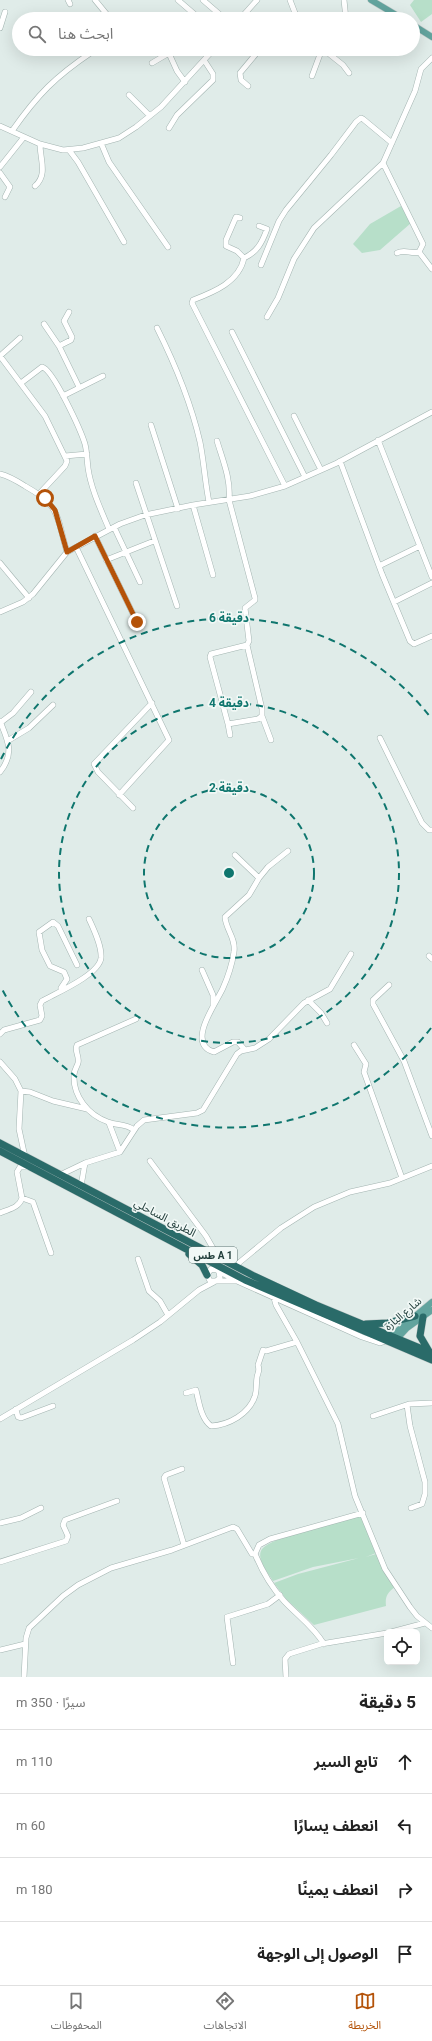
<!DOCTYPE html>
<html lang="ar">
<meta charset="utf-8">
<style>
body{margin:0;font-family:Roboto,"Noto Sans Arabic",sans-serif;background:#f2f2f2;color:#222;direction:rtl}
.controls{position:absolute;right:12px;bottom:12px;display:grid;overflow:hidden;border-radius:6px;box-shadow:0 4px 16px #0002}
.controls button{width:36px;height:36px;display:grid;place-items:center;padding:0;border:0;border-bottom:1px solid #e0e0e0;background:#fff;color:#222;font:20px sans-serif}
.stop{position:absolute;width:12px;height:12px;margin:-9px;border:3px solid #b45309;border-radius:50%;background:#fff}
.stop.end{background:#b45309;border-color:#fff;box-shadow:0 1px 4px #0008}
.list{margin:0;padding:0;list-style:none}
h2{display:flex;justify-content:space-between;align-items:center;height:52px;margin:0;padding:0 16px;font-size:17px}
h2 small{font-size:13px;font-weight:400;color:#767676}
.list li{display:grid;grid-template-columns:26px 1fr auto;gap:12px;align-items:center;box-sizing:border-box;height:64px;padding:0 16px;border-top:1px solid #e0e0e0}
.list b{display:block;font-size:15px;white-space:nowrap}
.list em{font-size:13px;font-style:normal;color:#767676}
.icon{flex:none;width:22px;height:22px;fill:none;stroke:currentColor;stroke-width:2;stroke-linecap:round;stroke-linejoin:round}
.map{position:relative;flex:none;width:432px;height:1677px;overflow:hidden;direction:ltr}
.search{position:absolute;background:#fff;box-shadow:0 4px 16px #0002;left:12px;right:12px;top:12px;height:44px;display:flex;align-items:center;gap:10px;box-sizing:border-box;padding:0 14px;border-radius:22px;color:#767676;font-size:15px}
.sheet{height:308px;background:#fff}
nav{display:flex;justify-content:space-around;align-items:center;box-sizing:border-box;height:56px;border-top:1px solid #e0e0e0;background:#fff;font-size:11px;color:#767676}
nav a{display:grid;justify-items:center;gap:2px}
nav .on{color:#b45309}
.map>svg:first-child{display:block}
</style>
<div class="map">
<svg width="432" height="1677" viewBox="0 0 432 1677">
<rect width="100%" height="100%" fill="#e0ece9"/>
<path fill="#b7dfc9" d="M414,0h18v14l-11,8 -11,-17z
M401,206l10,17 -31,27 -18,3 -9,-9 17,-20z
M362,1515l14,38 -10,4 10,-3 19,33c-8,6 -10,10 -9,19l-72,19 -28,-26 -12,-16 24,-9 61,-16 -46,9 -40,14c-5,-8 -16,-21 -12,-30 5,-14 84,-31 101,-36z"/>
<g fill="none" stroke-linecap="round" stroke-linejoin="round">
<defs>
<path id="minor" d="M68,0l2,4
M95,0l14,17
M178,0l22,19
M203,0l22,19
M344,0l2,19
M295,13l5,6
M240,19l17,-19
M289,19l6,-6 -5,-13
M0,28l5,-16
M167,49l10,22 8,11
M323,49l20,16 6,8
M152,63l17,-10
M312,76l10,-27
M248,86l-7,-6 -1,-7 20,-24
M129,95l21,21
M0,126l40,18 23,6 20,-2 36,-10 17,-11 25,-20 53,-58
M169,128l8,-13 36,-35v-6l-9,-14
M12,131c26,-37 43,-54 80,-79
M101,143l8,19 59,85
M69,150l9,12 46,80
M383,163l40,81 -4,8 13,17
M0,167l24,-30
M0,173l10,14 -5,10
M35,186c13,-11 5,-27 5,-42
M240,218l-4,-1 -10,23v6l11,5 7,7c-5,24 -30,34 -51,42l-1,3 93,183
M397,253c7,-4 14,1 22,-1
M244,258c13,-6 18,-15 23,-29l-8,-3
M261,265l18,-44 7,-11 45,-55 25,-33 5,-4 2,1 29,24
M69,312l-5,9 8,16 -1,3 -12,6 20,41
M267,317l11,-19 16,-39 20,-31 69,-65 32,-72 6,-22 11,-11
M44,324l15,22
M157,328c18,36 34,75 43,114 4,20 5,40 9,60
M232,332l73,145
M20,338l-20,18 45,60 22,45 -2,5 -26,28
M21,383l21,-16c11,2 39,64 43,77 2,8 2,16 3,24 3,21 13,42 21,61
M63,396l40,-20
M294,416l27,54
M151,425l27,84
M378,440l54,137
M217,441c6,20 14,38 12,59l26,98v2l-10,8 4,33 -2,4 15,64v7l-4,3 -30,5 -18,-67 1,-3 36,-9
M65,456l22,-2
M340,461l42,113 28,67 4,3 18,-8
M0,474c9,2 17,7 25,12 36,20 31,29 42,66
M136,483l41,123
M193,505l20,70
M114,527l26,55
M95,536l42,86
M76,547l93,193 -50,55
M106,560l48,-19
M0,563l29,35
M379,566l41,-20
M394,602l38,-19
M0,612l23,-10 10,-8 34,-42 53,-28 25,-9 48,-10 57,-9 35,-10 52,-23 95,-51
M262,716l9,24
M0,721c8,20 15,32 0,51
M0,723l13,-10 18,-21
M228,724l2,11
M380,738l42,85 7,7h3
M9,740l20,-12 24,-23
M133,808l-35,-36 -4,-8 58,-61
M235,855l24,23 -10,17 -24,22c1,13 11,21 9,35 -2,12 -6,25 -11,36 -6,14 -38,56 -9,64l19,-10h5l7,8
M259,878l9,-11 20,-16
M429,956l3,3
M202,970l11,25v10
M389,985l-16,15v4l31,57 28,75
M61,988l6,-9 -3,-7 -14,-6 -8,-16 -3,-18 14,-10 5,4 19,39
M308,1000l13,13 6,10
M0,1034l4,-4 36,-10 2,-4 -2,-11 2,-4c14,-8 57,-26 59,-43 1,-12 -7,-28 -12,-39
M354,1045l12,19 -2,8 38,106
M0,1062l15,17 6,12 -2,38 6,28
M21,1091l9,1 23,9 34,8
M109,1123l11,29
M134,1130c-9,-7 -17,-4 -26,-8 -20,-7 -35,-26 -34,-47 0,-5 3,-8 4,-12 2,-6 -4,-12 -1,-18l59,-26
M150,1161l56,75 12,21
M60,1175l25,-12
M81,1186l4,-23 35,-11 17,-26 7,-6 53,-7 6,-3 34,-56 4,-3 14,-3 14,-9 35,-36 26,-14 21,-35
M22,1198l11,4 18,51
M0,1213c9,-4 19,-5 22,-15l-5,-26 3,-5h8
M138,1259l11,32 11,10 8,14
M235,1266l46,-38 33,-21 36,-15 40,-9 42,-17
M218,1271l19,10 125,56 18,6 6,-2
M216,1281l4,-3 -1,-6 -2,-2 -6,-1 -4,6 3,6h26
M274,1298l2,7 21,37 41,82 17,72 30,73 25,38 7,9 15,12
M186,1393l10,-3c3,12 5,29 15,36 18,-1 38,-12 44,-30 2,-7 1,-13 2,-19 1,-5 3,-6 1,-12l5,-15 3,1 31,-9
M407,1405l3,21 15,56v12l-3,10 -11,4
M16,1409l2,8 3,1 32,-12
M373,1416l36,-12 23,-1
M0,1419l133,-79 27,-18 39,-32 15,-8
M182,1469l-16,6 -2,3 20,67
M0,1523l21,-5 20,-10
M255,1554c7,17 17,34 29,47 14,15 30,26 40,43
M0,1562l66,-21 2,-5 -5,-11 2,-5 52,-19
M391,1632l34,-9
M0,1650l25,-6
M233,1663l-6,-46 41,-13 12,-9
M24,1677l2,-39 3,-10 34,-32 15,-11 33,-17 61,-18 61,-23 4,2 15,25h3l4,-9 11,-6 93,-26
M286,1677l-1,-18 4,-5 32,-10 66,-11"/>
<path id="major" d="M371,0l32,19
M413,25l19,12
M389,1338l43,-36
M395,1341l12,-13 25,-18"/>
<path id="highway" d="M0,1143l254,133 62,29 116,48
M0,1151l245,129 187,80
M189,1254l13,11 5,10
M423,1317l-3,19 10,17
M366,1324l22,-1 27,-7"/>
</defs>
<use href="#minor" stroke="#a3b4b1" stroke-width="6"/>
<use href="#major" stroke="#c1c9c8" stroke-width="7"/>
<use href="#highway" stroke="#c1c9c8" stroke-width="8"/>
<use href="#minor" stroke="#fff" stroke-width="5"/>
<use href="#major" stroke="#62a49e" stroke-width="6"/>
<use href="#highway" stroke="#2a6b69" stroke-width="7"/>
</g>
<g fill="none" stroke-linecap="round" stroke-linejoin="round">
<path stroke="#b45309" stroke-width="5" d="M45,498l10,12 12,42 28,-16 42,86"/>
</g>
<g fill="none" stroke="#0f766e" stroke-width="2" stroke-dasharray="7 5">
<circle cx="229" cy="873" r="85"/>
<circle cx="229" cy="873" r="170"/>
<path d="M431 1028A255 255 0 0 1 1 987M1 759A255 255 0 0 1 431 718"/>
</g>
<g text-anchor="middle" dominant-baseline="central" stroke-width="3.5" stroke-linejoin="round" paint-order="stroke">
<rect fill="#f1f8f6" stroke="#5f7572" stroke-width="1" x="189" y="1247" width="48" height="16" rx="3"/>
<g font-size="10" font-weight="bold" fill="#203d3a">
<text x="213" y="1255">طس A 1</text>
</g>
<g font-size="11" fill="#203d3a" stroke="#f1f8f6">
<text transform="translate(165 1218) rotate(28)">الطريق الساحلي</text>
<text transform="translate(403 1314) rotate(-40)">شارع البازة</text>
</g>
</g>
<circle cx="229" cy="873" r="6" fill="#0f766e" stroke="#f1f8f6" stroke-width="2"/>
<g font-size="12" text-anchor="middle" font-weight="bold" fill="#0f766e" stroke="#f1f8f6" stroke-width="3.5" stroke-linejoin="round" paint-order="stroke">
<text x="229" y="622">6 دقيقة</text>
<text x="229" y="707">4 دقيقة</text>
<text x="229" y="792">2 دقيقة</text>
</g>
</svg>
<div class="controls">
<button><svg class="icon" aria-label="locate" viewBox="0 0 24 24"><circle cx="12" cy="12" r="6"/><path d="M12 2v4M12 18v4M2 12h4M18 12h4"/></svg></button>
</div>
<div class="stop" style="left:45px;top:498px"></div>
<div class="stop end" style="left:137px;top:622px"></div>
<div class="search"><svg class="icon" aria-label="search" viewBox="0 0 24 24"><circle cx="10" cy="10" r="6"/><path d="M15 15l6 6"/></svg>ابحث هنا</div>
</div>
<section class="sheet">
<h2>5 دقيقة<small>سيرًا · 350 m</small></h2>
<ul class="list">
<li><svg class="icon" aria-label="ahead" viewBox="0 0 24 24"><path d="M12 20V5M6 11l6-6 6 6"/></svg><div><b>تابع السير</b></div><em>110 m</em></li>
<li><svg class="icon" aria-label="left" viewBox="0 0 24 24"><path d="M17 20v-9H6M10 6l-5 5 5 5"/></svg><div><b>انعطف يسارًا</b></div><em>60 m</em></li>
<li><svg class="icon" aria-label="right" viewBox="0 0 24 24"><path d="M7 20v-9h11M14 6l5 5-5 5"/></svg><div><b>انعطف يمينًا</b></div><em>180 m</em></li>
<li><svg class="icon" aria-label="arrive" viewBox="0 0 24 24"><path d="M6 21V4h12l-3 4 3 4H6"/></svg><div><b>الوصول إلى الوجهة</b></div></li>
</ul>
</section>
<nav>
<a class="on"><svg class="icon" aria-label="map" viewBox="0 0 24 24"><path d="M3 6l6-2 6 2 6-2v14l-6 2-6-2-6 2zM9 4v14M15 6v14"/></svg>الخريطة</a>
<a><svg class="icon" aria-label="directions" viewBox="0 0 24 24"><path d="M12 3l9 9-9 9-9-9zM9 14v-3h6M13 9l2 2-2 2"/></svg>الاتجاهات</a>
<a><svg class="icon" aria-label="saved" viewBox="0 0 24 24"><path d="M7 4h10v16l-5-4-5 4z"/></svg>المحفوظات</a>
</nav>
